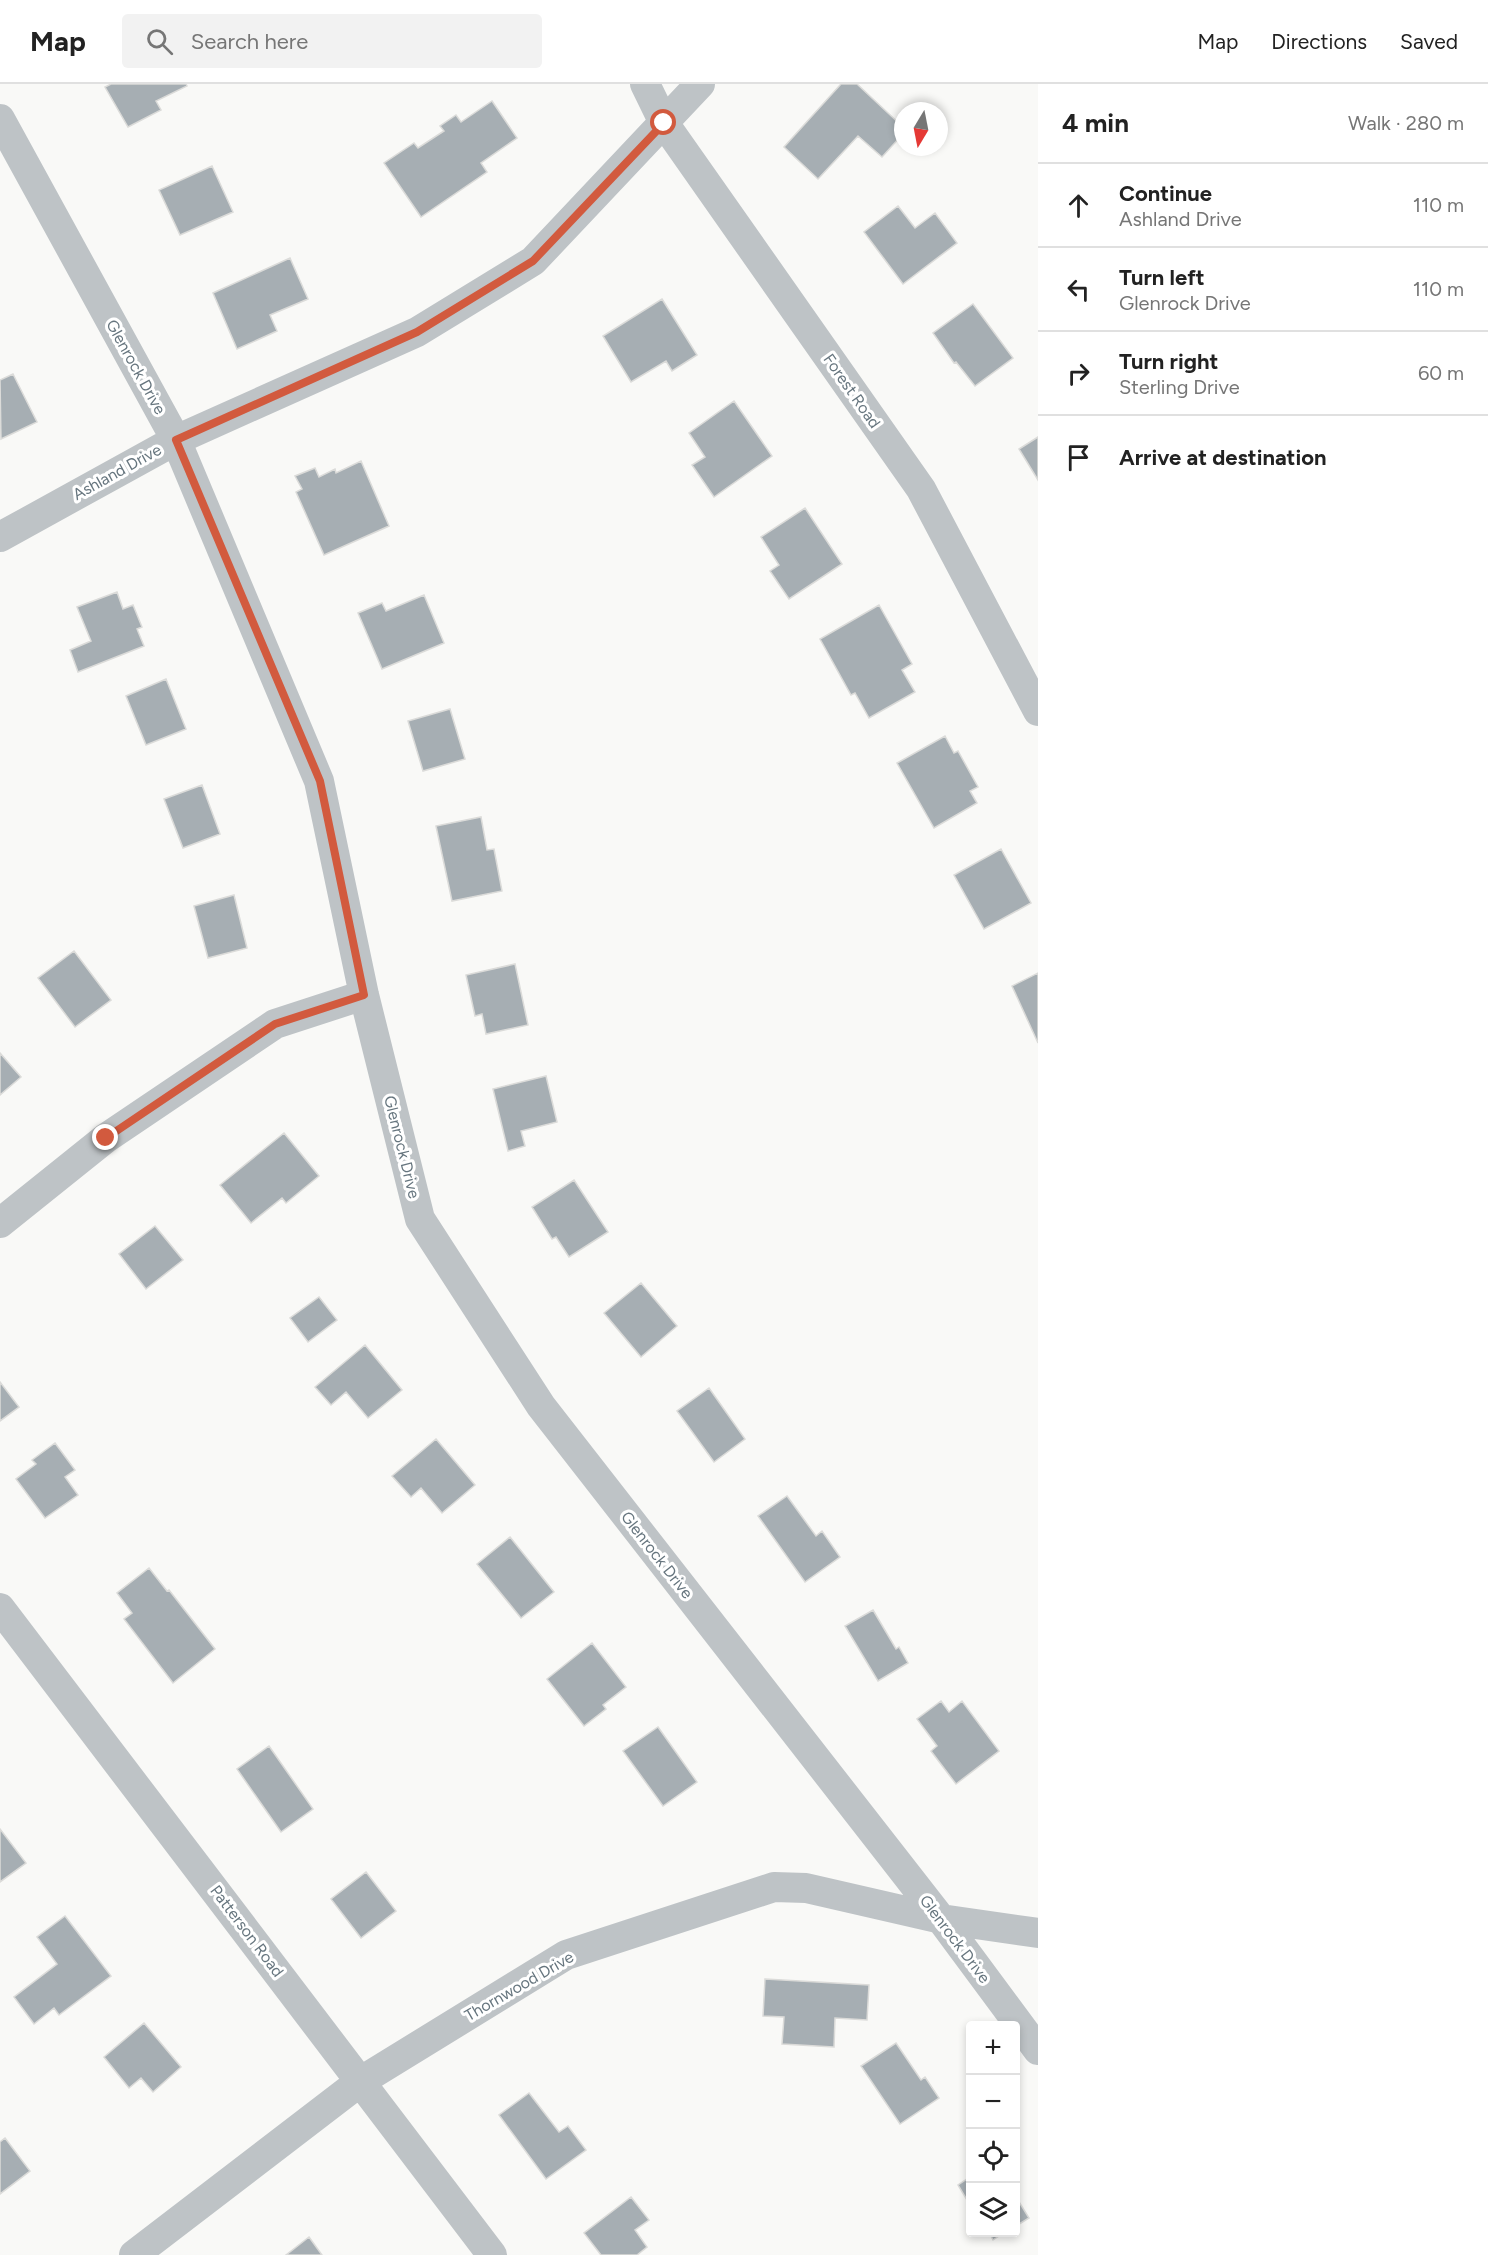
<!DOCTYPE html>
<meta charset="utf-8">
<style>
body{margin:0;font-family:Figtree,sans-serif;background:#f2f2f2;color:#222}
.controls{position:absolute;right:18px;bottom:18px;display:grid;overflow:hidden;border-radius:6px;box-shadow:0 3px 9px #0003}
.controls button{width:54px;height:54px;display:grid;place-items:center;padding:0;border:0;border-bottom:2px solid #e0e0e0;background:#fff;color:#222;font:30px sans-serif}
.compass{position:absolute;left:894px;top:18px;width:54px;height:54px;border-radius:50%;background:#fff;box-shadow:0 3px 9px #0003;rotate:190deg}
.stop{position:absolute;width:18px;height:18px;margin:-14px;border:4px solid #d25a3e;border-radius:50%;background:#fff}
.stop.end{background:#d25a3e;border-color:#fff;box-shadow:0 2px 6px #0008}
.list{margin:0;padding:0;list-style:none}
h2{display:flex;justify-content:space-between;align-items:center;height:78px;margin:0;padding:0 24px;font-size:26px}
h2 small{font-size:20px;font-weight:400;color:#767676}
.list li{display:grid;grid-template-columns:39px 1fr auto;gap:18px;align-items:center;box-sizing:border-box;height:84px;padding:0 24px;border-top:2px solid #e0e0e0}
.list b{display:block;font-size:22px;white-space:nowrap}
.list p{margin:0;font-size:20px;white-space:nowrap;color:#767676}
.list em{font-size:20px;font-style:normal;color:#767676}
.icon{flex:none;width:33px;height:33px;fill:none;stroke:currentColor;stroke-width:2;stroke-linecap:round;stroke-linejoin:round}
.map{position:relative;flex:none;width:1038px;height:2171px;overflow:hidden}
header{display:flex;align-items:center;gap:36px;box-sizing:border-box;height:84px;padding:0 30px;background:#fff;border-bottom:2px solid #e0e0e0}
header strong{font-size:28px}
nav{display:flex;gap:33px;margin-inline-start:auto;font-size:21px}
.search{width:420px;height:54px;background:#f2f2f2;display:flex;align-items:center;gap:15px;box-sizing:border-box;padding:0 21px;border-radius:6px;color:#767676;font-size:22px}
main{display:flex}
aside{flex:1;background:#fff}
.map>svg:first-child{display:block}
</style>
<header>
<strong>Map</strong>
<div class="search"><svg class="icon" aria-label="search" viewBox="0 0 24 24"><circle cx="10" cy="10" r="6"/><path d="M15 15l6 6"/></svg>Search here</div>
<nav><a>Map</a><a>Directions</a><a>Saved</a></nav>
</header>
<main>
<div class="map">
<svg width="1038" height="2171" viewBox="0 0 1038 2171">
<rect width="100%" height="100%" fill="#f9f9f7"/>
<path fill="#a6aeb3" stroke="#dbdbd9" stroke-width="1.5" d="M111,0h75l1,2 -31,15 5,9 -33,17 -23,-40z
M841,0h16l46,43v7l-21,23 -24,-21 -40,43 -34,-32z
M492,17l25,37 -36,25 6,9 -66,45 -37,-54 30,-20 4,5 26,-17 -4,-5 16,-11 5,7z
M212,82l21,46 -53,23 -21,-45z
M898,122l17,22 20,-15 22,30 -54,41 -39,-52z
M290,174l18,41 -38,16 7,16 -40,18 -24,-56z
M662,215l35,56 -25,16 -6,-10 -35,21 -28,-46z
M973,220l40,54 -38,28 -19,-24 -2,1 -21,-30z
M13,290l24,48 -36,17 -1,-59z
M734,317l38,55 -58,41 -22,-32 13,-8 -16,-24z
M1038,353v43l-19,-31z
M361,377l28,65 -65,29 -28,-63 6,-3 -7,-13 20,-8 4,9 16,-8 1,4z
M805,424l37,56 -53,35 -19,-28 9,-6 -18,-28z
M117,508l6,17 10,-4 9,22 -5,2 7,17 -66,26 -8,-22 21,-9 -14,-34z
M424,511l20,48 -62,26 -24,-56 24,-10 4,8z
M879,521l33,59 -10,6 13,22 -46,26 -14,-25 -4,2 -31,-56z
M166,595l20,50 -40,16 -20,-49z
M450,625l15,50 -42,12 -15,-50z
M945,652l9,17 4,-2 20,36 -8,4 7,12 -43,25 -37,-65z
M202,701l18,49 -37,14 -19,-49z
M481,733l6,33 7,-1 8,42 -50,10 -16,-75z
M1001,765l30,54 -47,26 -30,-54z
M234,811l13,53 -39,10 -14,-52z
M74,867l37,49 -36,27 -37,-49z
M515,880l13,61 -42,9 -4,-20 -7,2 -9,-41z
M1038,889v70l-26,-57z
M0,969l21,24 -21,18z
M546,992l11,46 -36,9 4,15 -17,5 -15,-62z
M284,1049l35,43 -33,27 -4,-5 -31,25 -31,-38z
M574,1096l34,52 -39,25 -13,-20 -4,2 -20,-32z
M155,1142l28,34 -37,29 -27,-35z
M641,1199l36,43 -36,31 -37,-44z
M319,1213l18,23 -29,22 -18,-24z
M365,1261l37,45 -34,28 -22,-26 -15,13 -16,-18z
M0,1298l19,25 -19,14z
M709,1304l36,51 -31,23 -37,-51z
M436,1355l39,46 -33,28 -21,-25 -10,9 -19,-21z
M55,1359l20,27 -10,7 13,18 -33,23 -29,-39 20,-15 -4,-4z
M787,1412l29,40 6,-5 18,26 -35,25 -47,-66z
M510,1453l44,55 -33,26 -44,-54z
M149,1484l18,23 2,-1 46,59 -42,34 -49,-64 8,-6 -15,-20z
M873,1526l23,39 3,-2 9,16 -30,18 -33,-55z
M592,1559l34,44 -23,18 3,4 -22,17 -37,-47z
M941,1617l8,11 13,-11 37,50 -43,33 -25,-33 6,-5 -20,-27z
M658,1643l39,55 -34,24 -40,-55z
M269,1662l44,63 -32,23 -44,-63z
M0,1745l26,34 -26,19z
M366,1788l30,39 -35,27 -30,-39z
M65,1832l46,60 -52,39 -5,-7 -20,16 -20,-27 43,-33 -20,-27z
M765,1895l104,6 -2,35 -32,-2 -1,29 -52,-3 2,-27 -21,-1z
M144,1939l37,44 -28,25 -12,-14 -12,10 -25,-31z
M896,1959l25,37 4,-3 14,21 -39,26 -39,-58z
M529,2009l30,39 9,-6 18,24 -40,29 -47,-64z
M5,2054l25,33 -30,23v-52z
M970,2093v28l-12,-20z
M631,2113l18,23 -14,10 12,17 -10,8h-36l-17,-22z
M1016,2113l13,21 -13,8z
M989,2148h16l-12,8z
M309,2153l13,18h-36z"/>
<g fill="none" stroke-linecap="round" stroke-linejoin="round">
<path stroke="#bec3c6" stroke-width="30" d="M645,0l19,39 257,366 117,222
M0,35l176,321 143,341 45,214 56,224 121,187 400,513 97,131
M0,453l176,-97 241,-108 116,-71 167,-177
M0,1139l106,-85 169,-114 89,-29
M0,1524l492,647
M134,2171l227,-174 205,-126 208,-68 32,1 135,31 97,14"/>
</g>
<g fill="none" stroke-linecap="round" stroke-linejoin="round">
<path stroke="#d25a3e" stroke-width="8" d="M106,1054l169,-114 89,-29 -44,-214 -144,-341 241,-108 116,-71 131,-138"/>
</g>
<g text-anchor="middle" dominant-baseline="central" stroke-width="6" stroke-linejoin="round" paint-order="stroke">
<g font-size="16" fill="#66757e" stroke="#fff">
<text transform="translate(136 283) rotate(61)">Glenrock Drive</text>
<text transform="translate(852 307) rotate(55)">Forest Road</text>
<text transform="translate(117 388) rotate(-29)">Ashland Drive</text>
<text transform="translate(402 1063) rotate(76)">Glenrock Drive</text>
<text transform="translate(657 1471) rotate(52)">Glenrock Drive</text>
<text transform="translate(247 1847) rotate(53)">Patterson Road</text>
<text transform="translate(955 1855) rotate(53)">Glenrock Drive</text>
<text transform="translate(519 1902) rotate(-30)">Thornwood Drive</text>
</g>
</g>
</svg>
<div class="controls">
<button>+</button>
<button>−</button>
<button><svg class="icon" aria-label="locate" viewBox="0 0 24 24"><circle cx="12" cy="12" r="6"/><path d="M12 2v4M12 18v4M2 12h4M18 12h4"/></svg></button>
<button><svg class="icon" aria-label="layers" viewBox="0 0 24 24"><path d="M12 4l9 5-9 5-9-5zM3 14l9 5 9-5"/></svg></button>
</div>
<svg class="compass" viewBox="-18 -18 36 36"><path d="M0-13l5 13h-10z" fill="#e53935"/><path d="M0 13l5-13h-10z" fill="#767676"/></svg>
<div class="stop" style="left:664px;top:39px"></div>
<div class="stop end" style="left:106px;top:1054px"></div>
</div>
<aside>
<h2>4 min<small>Walk · 280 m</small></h2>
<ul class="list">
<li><svg class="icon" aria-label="ahead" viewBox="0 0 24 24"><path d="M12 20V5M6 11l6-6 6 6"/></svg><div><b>Continue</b><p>Ashland Drive</p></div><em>110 m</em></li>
<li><svg class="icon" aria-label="left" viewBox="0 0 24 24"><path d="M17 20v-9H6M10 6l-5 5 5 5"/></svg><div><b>Turn left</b><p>Glenrock Drive</p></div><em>110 m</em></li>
<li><svg class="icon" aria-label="right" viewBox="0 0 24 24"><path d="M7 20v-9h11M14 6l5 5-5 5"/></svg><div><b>Turn right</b><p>Sterling Drive</p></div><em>60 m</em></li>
<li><svg class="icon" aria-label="arrive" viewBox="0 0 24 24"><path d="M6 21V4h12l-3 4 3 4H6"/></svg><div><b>Arrive at destination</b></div></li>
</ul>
</aside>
</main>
